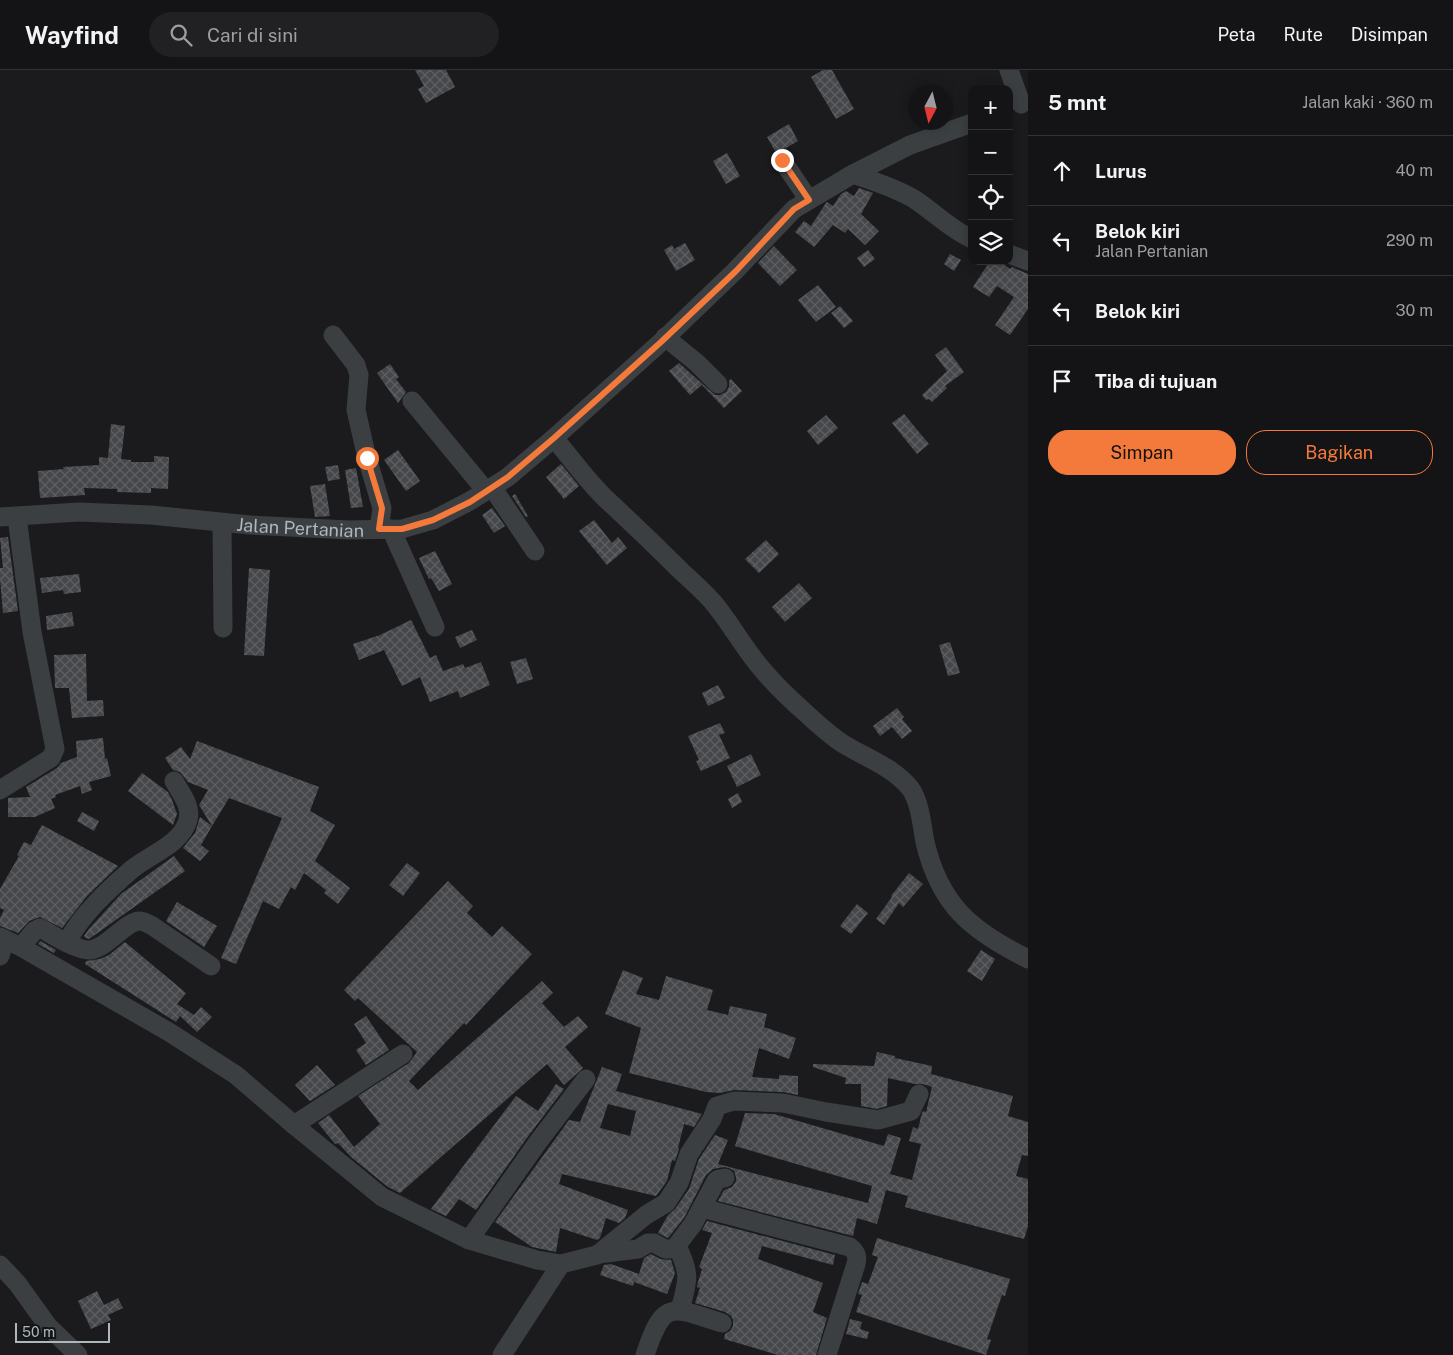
<!DOCTYPE html>
<html lang="id">
<meta charset="utf-8">
<style>
body{margin:0;font-family:"Public Sans",sans-serif;background:#212123;color:#f1f3f6}
.controls{position:absolute;right:15px;top:15px;display:grid;overflow:hidden;border-radius:10px;box-shadow:0 2px 12px #0003}
.controls button{width:45px;height:45px;display:grid;place-items:center;padding:0;border:0;border-bottom:1px solid #333335;background:#141416;color:#f1f3f6;font:25px sans-serif}
.compass{position:absolute;left:908px;top:15px;width:45px;height:45px;border-radius:50%;background:#141416;box-shadow:0 2px 12px #0003;rotate:187deg}
.scale{position:absolute;left:15px;bottom:12px;width:95px;box-sizing:border-box;padding-left:5px;border:2px solid #adb7bc;border-top:0;font-size:14px;line-height:18px;white-space:nowrap;color:#adb7bc;-webkit-text-stroke:4px #161618;paint-order:stroke}
.stop{position:absolute;width:15px;height:15px;margin:-11px;border:4px solid #f47a3b;border-radius:50%;background:#fff}
.stop.end{background:#f47a3b;border-color:#fff;box-shadow:0 1px 5px #0008}
.list{margin:0;padding:0;list-style:none}
h2{display:flex;justify-content:space-between;align-items:center;height:65px;margin:0;padding:0 20px;font-size:21px}
h2 small{font-size:16px;font-weight:400;color:#9d9ea1}
.list li{display:grid;grid-template-columns:32px 1fr auto;gap:15px;align-items:center;box-sizing:border-box;height:70px;padding:0 20px;border-top:1px solid #333335}
.list b{display:block;font-size:19px;white-space:nowrap}
.list p{margin:0;font-size:16px;white-space:nowrap;color:#9d9ea1}
.list em{font-size:16px;font-style:normal;color:#9d9ea1}
.actions{display:flex;gap:10px;padding:15px 20px}
.actions a{flex:1;padding:11px 0;border:1px solid #f47a3b;border-radius:20px;text-align:center;font-size:18px;color:#f47a3b}
.actions .main{background:#f47a3b;color:#111}
.icon{flex:none;width:28px;height:28px;fill:none;stroke:currentColor;stroke-width:2;stroke-linecap:round;stroke-linejoin:round}
.map{position:relative;flex:none;width:1028px;height:1285px;overflow:hidden}
header{display:flex;align-items:center;gap:30px;box-sizing:border-box;height:70px;padding:0 25px;background:#141416;border-bottom:1px solid #333335}
header strong{font-size:24px}
nav{display:flex;gap:28px;margin-inline-start:auto;font-size:18px}
.search{width:350px;height:45px;background:#212123;display:flex;align-items:center;gap:12px;box-sizing:border-box;padding:0 18px;border-radius:28px;color:#9d9ea1;font-size:19px}
main{display:flex}
aside{flex:1;background:#141416}
.map>svg:first-child{display:block}
</style>
<header>
<strong>Wayfind</strong>
<div class="search"><svg class="icon" aria-label="search" viewBox="0 0 24 24"><circle cx="10" cy="10" r="6"/><path d="M15 15l6 6"/></svg>Cari di sini</div>
<nav><a>Peta</a><a>Rute</a><a>Disimpan</a></nav>
</header>
<main>
<div class="map">
<svg width="1028" height="1285" viewBox="0 0 1028 1285">
<defs>
<pattern id="building-cross-hatch" width="8" height="8" patternUnits="userSpaceOnUse" patternTransform="scale(1.25)"><rect width="8" height="8" fill="#45474a"/><path d="M0 0l8 8M0 8l8-8" fill="none" stroke="#5d5f62"/></pattern>
</defs>
<rect width="100%" height="100%" fill="#1b1b1d"/>
<path fill="url(#building-cross-hatch)" fill-rule="evenodd" d="M415,0h31l9,17 -29,16 -8,-14 6,-3z
M823,0h9l22,39 -18,10 -25,-42z
M789,54l9,17 -14,8 -9,2 -8,-14z
M727,83l13,23 -14,8 -13,-23z
M859,118l14,5 -12,21 18,17 -14,14 -17,-16 -3,4 -12,-8 -19,22 -19,-15 9,-11 7,5 15,-23 1,-1 6,4 8,-12 5,-3 8,5z
M685,173l10,17 -19,11 -12,-21 8,-5 2,4z
M774,176l23,24 -17,16 -22,-23z
M868,180l7,9 -11,8 -7,-9z
M950,184l11,6 -7,11 -10,-7z
M990,191h8l12,8 2,-2 16,7v35l-18,26 -15,-10 19,-28 -17,-11 -8,11 -16,-10z
M818,215l18,22 -20,15 -18,-22z
M840,236l13,15 -9,7 -13,-15z
M946,277l18,25 -19,14 2,2 -15,14 -3,-3 -3,1 -4,-5 25,-24 -12,-16z
M679,293l36,32h5l6,-3 3,-5v-6l2,-2 11,12 -18,17 -22,-23 -12,10 -21,-24z
M390,294l9,13 -3,2 10,13 -8,11 -21,-30z
M904,344l25,30 -12,10 -25,-31z
M826,345l12,13 -20,17 -11,-14z
M111,354l14,2 -4,33 10,1v2h23v-6l15,1 -1,32 -17,-1v5l-34,-1v-3l-33,-1 1,7 -45,3 -2,-27 26,-2 -1,-2 36,-2v-8l9,1z
M398,380l22,31 -14,10 -22,-31z
M561,394l18,22 -15,13 -18,-22z
M338,395l2,14 -12,2 -3,-14z
M356,398l7,39 -12,1 -6,-38z
M325,414l5,32 -15,1 -5,-31z
M515,424l13,22 -2,1 -14,-21z
M492,438l13,18 -11,7 -12,-18z
M594,450l18,23 6,-6 9,11 -20,17 -28,-34z
M8,467l10,74 -15,2 -3,-34v-11h3l-3,-30z
M766,470l13,14 -20,19 -14,-14z
M435,481l17,33 -13,7 -8,-13 -2,1 -10,-21z
M249,498l21,2 -6,86 -20,-1z
M79,504l2,18 -17,2 -1,-4 -21,3 -2,-15z
M799,513l13,15 -27,24 -13,-15z
M72,542l2,14 -27,4 -1,-14z
M411,550l19,38 6,-3 7,16 20,-7 2,4 16,-6 9,23 -30,13 -2,-7 -28,11 -10,-25 -18,9 -18,-36 -25,10 -6,-16 27,-9z
M472,560l5,10 -17,8 -5,-11z
M950,572l10,31 -12,3 -9,-31z
M86,584l1,47 16,-1 1,16 -32,2 -3,-30h-14l-1,-33z
M526,588l7,21 -16,5 -7,-22z
M718,615l7,13 -17,8 -6,-13z
M897,638l7,9 -2,2 10,12 -10,8 -10,-12 -12,9 -7,-10z
M720,653l5,10 -6,2 11,23 -29,13 -5,-10 3,-1 -11,-24z
M103,668l2,21 2,-1 4,18 -22,6 3,8 -10,4 -2,-8 -25,9 1,2 -5,2 4,9 -20,9h-27v-19l22,-1 -4,-10 31,-19 4,-5 16,-6 -1,-16z
M197,671l122,46 -9,24 25,14 -20,36 35,27 -12,16 -14,-11 2,-3 -22,-17 -9,17 -4,-3 -12,22 -16,-8 -27,63 -15,-6 61,-140 -53,-20 -17,28 -13,-21 9,-15 -20,-8 -8,-10 -7,-2 -8,-12 16,-11 9,12z
M751,684l10,21 -24,12 -10,-21z
M142,703l26,19 4,8 5,14 -4,11 -45,-34z
M738,723l4,9 -10,6 -4,-9z
M82,742l17,9 -5,10 -17,-10z
M200,747l12,9 -11,19 8,6 -9,10 -17,-13 12,-15z
M42,755l76,41 -31,30 -25,32 -22,-11 -11,4 -11,12 -18,-7v-8l4,-8 -4,-2v-19l19,-33 -2,-1 7,-13 7,3z
M174,786l11,15 -96,68 -3,-1 -2,-2 5,-7 32,-35z
M407,793l13,10 -17,23 -14,-11z
M909,803l14,11 -20,23 -4,-4 -15,22 -8,-6 16,-22 -1,-1z
M448,811l25,25 -6,7 25,24 10,-11 30,28 -66,71 -2,-2 -55,58 9,9 124,-109 11,12 -11,10 22,24 14,-11 10,11 -23,20 18,21 -19,17 -17,-21 -147,129 -12,-6 -37,-30 -13,-14 -3,1 -17,-21 11,-8 25,32 26,-23 -22,-28 51,-33 8,-11 -59,-54 -3,3 -11,-11z
M177,832l40,24 -13,21 -38,-26z
M857,834l11,9 -17,21 -11,-8z
M40,871l16,9 -2,3 -16,-9z
M125,872l61,51 -9,11 17,11 7,-8 11,10 -15,15 -17,-16 -4,6 -91,-58 1,-3 14,-2 9,-4z
M981,880l14,9 -13,22 -15,-10z
M623,900l20,8 -7,16 23,6 7,-24 47,14 -6,20 21,5 2,-9 37,8 -3,13 32,11 -7,21 -30,-11 -7,29 27,2v-4l19,1v19l-15,-3 -49,-2 -14,3 -14,-1 -77,-19 12,-45 -36,-14z
M366,946l23,34 -23,15 -10,-15 10,-7 -12,-19z
M877,982l18,4v2l37,8 -1,8 82,22 -5,20 20,6v34l-6,-1 -6,21 12,3v47l-4,13 -119,-32 3,-11 -22,-6 -9,34 -20,-6 -4,18 -135,-35 6,-11 8,-3 4,-6v-4l-2,-6 -5,-3 -5,-1 -11,2 -7,6 -22,43 -16,20 -10,-5 10,-18 7,-6 14,-20 10,-30 16,-24 13,5 -10,24 150,39 4,-17 -137,-40 10,-33 29,1 110,32 4,-12 13,4 -11,36 22,6 9,-36 -12,-3 4,-14 5,2 4,-16 1,-2 3,1 6,-25 -9,-3h-8l-27,-6 -1,28 -10,3 -16,-3v-22h-16l1,-6 -33,-11v-3l61,2z
M317,995l18,20 -25,16 -15,-16z
M602,997l20,7 -6,17 86,23 -8,13 -10,-3 -6,24 1,1 -4,12 -3,-1 -5,21 -11,15 -94,-22 -3,10 69,26 -3,8 -6,5 -13,-5 -6,20 -3,2 -37,-12 -4,24 -24,-5 -37,-25 74,-102 11,2zM608,1034l28,7 -6,25 -30,-8z
M556,1014l8,5 -35,46 -53,75 -17,-11 -13,17 -15,-7 85,-113 22,15z
M707,1151l128,34 -2,10 -71,-19 -4,13 65,24 -10,29 14,6 -11,37h-38l-54,-16 1,-5 5,-3 3,-5v-6l-2,-4 -6,-4 -30,-9 5,-15 -3,-1 1,-5 4,-13 -3,-2 13,-34 -10,-3z
M877,1168l133,41 -5,17 -3,-1 -15,44 4,1 -5,15 -130,-43 6,-17 -4,-1 4,-12 6,2 10,-27 -6,-2z
M651,1184l9,5 11,1 4,13 -8,21 -33,-12 -1,4 -33,-11 4,-10 7,-1 28,10 5,-16z
M97,1221l7,14 14,-7 5,10 -15,7 3,5 -20,9 -13,-28z
M850,1249l12,3 -2,7 9,3 -2,7 -21,-5z"/>
<g fill="none" stroke-linecap="round" stroke-linejoin="round">
<g stroke="#3b3f42" stroke-width="19">
<path d="M1009,0l12,34"/>
<path d="M782,90l27,40"/>
<path d="M853,104c20,7 43,14 61,25 20,13 36,30 58,40"/>
<path d="M1009,184l19,7"/>
<path d="M333,265l23,30 3,10 -3,35 11,48 15,50 -3,21"/>
<path d="M665,267l32,26 21,21"/>
<path d="M412,331l74,90"/>
<path d="M554,368c17,20 33,43 52,61 26,24 51,48 76,73 10,9 21,19 30,29 18,21 31,46 49,67 14,17 31,33 48,48 11,10 23,21 36,29 22,13 49,23 65,43 10,13 12,38 15,54 15,64 47,89 103,117"/>
<path d="M492,417l43,64"/>
<path id="s1" d="M0,447l79,-5 72,3 99,10 99,5 53,-1 31,-9 37,-19 38,-24 46,-39 107,-96 74,-71 59,-62 59,-35 57,-29 62,-22"/>
<path d="M222,453l1,105"/>
<path d="M391,459l44,98"/>
<path d="M0,720l51,-32 4,-9 -23,-117 -15,-115"/>
<path d="M0,867l21,10 148,85 67,43 58,50 88,72 87,43 68,20 24,4 36,-9 49,-40 20,-12 13,-20 10,-29 23,-35 5,-13 17,-5 49,2 43,9 52,8 33,-9 8,-17"/>
<path d="M67,872c14,-27 41,-52 64,-72 19,-16 50,-25 57,-50 4,-14 -8,-28 -14,-39"/>
<path d="M21,877l13,-16 6,-3c12,6 37,23 50,22 18,-2 35,-29 50,-29 4,0 8,3 11,4l60,41"/>
<path d="M0,886l5,-17"/>
<path d="M294,1055l109,-71"/>
<path d="M702,1138l148,39c6,5 8,9 6,17l-29,91"/>
<path d="M469,1170l69,-98 48,-63"/>
<path d="M677,1176c14,29 11,34 3,64"/>
<path d="M598,1184l40,-5 10,-6h6l11,6h9l19,-25 23,-43 3,-2 6,-1"/>
<path d="M0,1195l17,18 31,43 30,29"/>
<path d="M502,1285l59,-91"/>
<path d="M645,1285c19,-57 26,-48 77,-32"/>
</g>
</g>
<g fill="none" stroke-linecap="round" stroke-linejoin="round">
<path stroke="#f47a3b" stroke-width="6" d="M367,388l15,50 -3,21h23l31,-9 37,-18 38,-25 46,-39 107,-96 75,-71 58,-62 15,-9 -27,-40"/>
</g>
<g text-anchor="middle" dominant-baseline="central" stroke-width="5" stroke-linejoin="round" paint-order="stroke">
<g font-size="18" fill="#adb7bc" stroke="#161618">
<text stroke="none"><textPath href="#s1" startOffset="301">Jalan Pertanian</textPath></text>
</g>
</g>
</svg>
<div class="controls">
<button>+</button>
<button>−</button>
<button><svg class="icon" aria-label="locate" viewBox="0 0 24 24"><circle cx="12" cy="12" r="6"/><path d="M12 2v4M12 18v4M2 12h4M18 12h4"/></svg></button>
<button><svg class="icon" aria-label="layers" viewBox="0 0 24 24"><path d="M12 4l9 5-9 5-9-5zM3 14l9 5 9-5"/></svg></button>
</div>
<svg class="compass" viewBox="-18 -18 36 36"><path d="M0-13l5 13h-10z" fill="#e53935"/><path d="M0 13l5-13h-10z" fill="#9d9ea1"/></svg>
<div class="scale">50 m</div>
<div class="stop" style="left:367px;top:388px"></div>
<div class="stop end" style="left:782px;top:90px"></div>
</div>
<aside>
<h2>5 mnt<small>Jalan kaki · 360 m</small></h2>
<ul class="list">
<li><svg class="icon" aria-label="ahead" viewBox="0 0 24 24"><path d="M12 20V5M6 11l6-6 6 6"/></svg><div><b>Lurus</b></div><em>40 m</em></li>
<li><svg class="icon" aria-label="left" viewBox="0 0 24 24"><path d="M17 20v-9H6M10 6l-5 5 5 5"/></svg><div><b>Belok kiri</b><p>Jalan Pertanian</p></div><em>290 m</em></li>
<li><svg class="icon" aria-label="left" viewBox="0 0 24 24"><path d="M17 20v-9H6M10 6l-5 5 5 5"/></svg><div><b>Belok kiri</b></div><em>30 m</em></li>
<li><svg class="icon" aria-label="arrive" viewBox="0 0 24 24"><path d="M6 21V4h12l-3 4 3 4H6"/></svg><div><b>Tiba di tujuan</b></div></li>
</ul>
<div class="actions"><a class="main">Simpan</a><a>Bagikan</a></div>
</aside>
</main>
